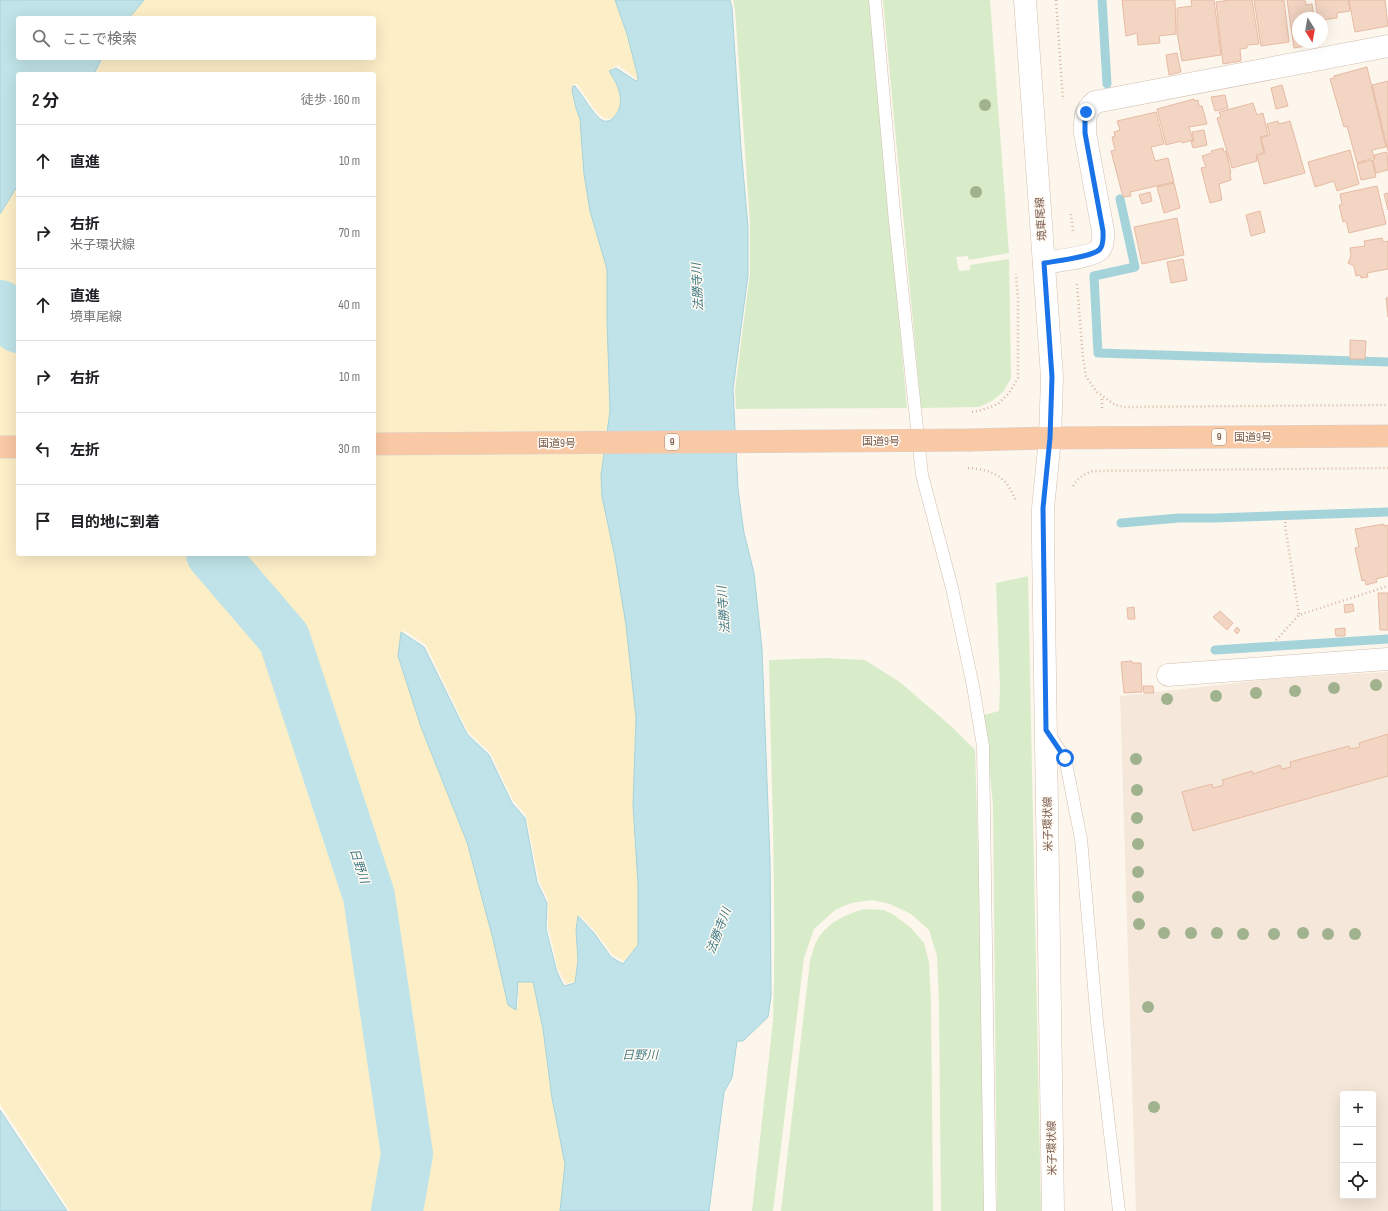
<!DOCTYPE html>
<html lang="ja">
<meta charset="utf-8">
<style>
body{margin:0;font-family:"Sofia Sans Condensed","Noto Sans JP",sans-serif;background:#f6f6f6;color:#202124}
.controls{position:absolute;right:12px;bottom:12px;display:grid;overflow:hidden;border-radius:4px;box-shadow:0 4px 16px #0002}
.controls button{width:36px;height:36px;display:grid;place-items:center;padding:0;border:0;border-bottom:1px solid #e0e0e0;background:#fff;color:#202124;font:20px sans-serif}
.compass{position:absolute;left:1292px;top:12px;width:36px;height:36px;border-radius:50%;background:#fff;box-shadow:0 4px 16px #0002;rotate:169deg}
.stop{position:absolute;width:12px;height:12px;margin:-9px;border:3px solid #1a73e8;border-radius:50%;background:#fff}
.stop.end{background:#1a73e8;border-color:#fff;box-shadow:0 1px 4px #0008}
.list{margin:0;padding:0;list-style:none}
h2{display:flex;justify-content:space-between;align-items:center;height:52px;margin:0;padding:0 16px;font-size:17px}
h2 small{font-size:13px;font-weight:400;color:#757577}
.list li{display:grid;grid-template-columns:26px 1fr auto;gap:12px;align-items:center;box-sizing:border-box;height:72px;padding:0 16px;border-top:1px solid #e0e0e0}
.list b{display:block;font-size:15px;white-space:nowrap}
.list p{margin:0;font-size:13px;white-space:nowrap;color:#757577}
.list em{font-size:13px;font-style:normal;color:#757577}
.icon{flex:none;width:22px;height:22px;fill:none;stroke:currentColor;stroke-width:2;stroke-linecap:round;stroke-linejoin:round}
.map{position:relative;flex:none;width:1388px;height:1211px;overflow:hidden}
.search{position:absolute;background:#fff;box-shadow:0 4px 16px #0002;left:16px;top:16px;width:360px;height:44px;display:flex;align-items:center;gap:10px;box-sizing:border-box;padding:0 14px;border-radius:4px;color:#757577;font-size:15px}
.panel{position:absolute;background:#fff;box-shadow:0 4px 16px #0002;left:16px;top:72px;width:360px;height:484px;border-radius:4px}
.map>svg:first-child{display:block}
</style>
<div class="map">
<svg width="1388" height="1211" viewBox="0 0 1388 1211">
<rect width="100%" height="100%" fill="#fdf6ec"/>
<path fill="#f5e8da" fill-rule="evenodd" d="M1388,672v539h-252l-16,-515 152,-17zM1343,1094h30v102h-30z"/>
<path fill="#d8ecc9" d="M733,0h137l37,408 -171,1 -1,-19 15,-117v-50l-15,-213z
M883,0h107l19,253 -40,7 -1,-4 -12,1 3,14 11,-1v-5l39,-6 2,119 -8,14 -11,9 -13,6 -58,1z
M1028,576l13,635h-44l-4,-406 -9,-90 15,-4 1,-24 -4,-104z
M826,658l39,2 36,23 51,44 23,23 4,138 5,323h-43l-2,-209 -2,-46 -8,-26 -18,-16 -21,-10 -18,-4 -21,3 -16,7 -21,19 -10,29 -31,253h-21l21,-190c4,-120 -2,-241 -4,-361z
M864,909l20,1 10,5 17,13 13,15 5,19 2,39 2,210h-152l29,-250c2,-7 4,-15 7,-21 11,-18 28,-25 47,-31z"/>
<path fill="#fcefc7" d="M144,0h474l21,77 -2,2 -19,-14 -7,4 7,10 3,27 -8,12c-3,0 -6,2 -9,0 -8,-4 -21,-27 -27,-34h-2l-1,4 8,28 26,151 20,356 9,92 3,228 -16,18 -12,-7 -17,-23 -15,-16 -2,13 2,30 -3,23 -11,3 -8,-15 -10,-43v-26l-9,-20 -13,-65 -13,-15 -23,-48 -22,-20 -42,-87 -22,-15 -4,24 69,185 40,164 9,4 1,-28 15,1 33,181 -5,50h-492l-70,-107v-889l18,-30v369h356v-480h-279l8,-16h271v-40h-245z"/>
<path fill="#bfe3e8" stroke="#a5d3da" d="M0,0h144l-15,18h-111v40h84l-8,16h-76v111l-18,29z
M615,0h115l2,8 9,140 7,79v48l-15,114 5,100 6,44 10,40 8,76 8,211 1,136 -3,21 -25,24h-6l-5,37 -8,14 -15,119h-149l5,-47 -13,-66 -9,-69 -10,-47h-15l-2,28 -8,-5 -15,-66 -26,-97 -46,-115 -23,-71 3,-24 23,15 43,87 22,21 23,48 13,15 12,64 10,21 -1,26 11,43 7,14 11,-3 3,-23 -2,-30 2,-14 16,17 17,24 12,7 15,-19v-61l-5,-79 3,-87 -10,-93 -11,-68 -13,-60 -1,-21 9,-65 -3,-91v-51l-17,-58 -6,-37 -4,-55 -4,-11 -4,-17 1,-5h2c6,7 20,31 27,34 3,2 6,1 9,0 3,-3 7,-7 8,-11 5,-12 -3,-28 -10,-38l7,-3 20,13 2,-1v-3l-11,-43z
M0,1110l67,101h-67z"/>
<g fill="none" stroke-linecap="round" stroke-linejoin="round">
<path stroke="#a5d3da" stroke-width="9" d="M1102,0l5,84
M1120,199l15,68 -41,9 4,77 290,9
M1121,523l58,-5h36l173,-6
M1215,650l173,-11"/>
<path stroke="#bfe3e8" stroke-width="52" d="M0,306l18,21
M212,554l72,84 85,258 38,258 -10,57"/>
</g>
<path fill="#f3d5c3" stroke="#e6bba3" d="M1122,0h53l1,34 -17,2 1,7 -22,2 -1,-12 -11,3z
M1191,0h23l7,55 -39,6 -5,-28v-25l15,-2z
M1229,0h23l7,44 -12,1v3l-7,1 1,12 -18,3 -7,-62z
M1254,0h30l5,42 -28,4z
M1287,0h18l1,5 6,-1 2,14h-16v24h20v2l-24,4z
M1315,0h33l2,11 -13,2v5l-15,2v-2h-4z
M1349,0h36l3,26 -33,6z
M1177,53l4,19 -12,3 -3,-20z
M1367,67l19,80 -14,3 2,8 -17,5 -10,-37 -3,1 -14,-48 4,-1v-2z
M1388,81v70l-16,-66z
M1282,85l6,21 -12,3 -5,-21z
M1225,95l3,13 -13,3 -4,-14z
M1194,99v2l4,-1 1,6h3l5,18 -18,3 4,13 -11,3 -1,-2 -15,4 -9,-36z
M1253,103l4,12 6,-2 5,22 -8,2 4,15 -8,3 1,6 -25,7 -15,-50 4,-1 -2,-5z
M1156,112l8,32 -13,3 4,14 13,-3 6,24 -44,10 1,4 -8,1 -12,-46 4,-1 -3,-13 3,-1 -1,-4 6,-2 -3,-9z
M1278,121l1,3 11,-3 15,52 -41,11 -7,-28 8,-3 -4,-15 9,-3 -3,-11z
M1204,130l3,15 -14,3 -2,-7h3l-2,-9z
M1223,148l1,4 2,-1 5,22h-1l1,7 -12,4 3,16 -12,3 -9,-35 5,-1 -4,-11 10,-3 -1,-2z
M1350,150l9,34 -22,7 -3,-10 -19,6 -7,-25z
M1387,152l1,18 -12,3 -3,-13 2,-1 -1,-4z
M1372,160l4,17 -15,3 -4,-16z
M1174,183l6,25 -16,5 -7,-26z
M1377,186l9,38 -37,9 -3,-12 -3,1 -4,-17h3l-2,-11z
M1150,192l2,9 -10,3 -3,-9z
M1388,193v17l-4,-16z
M1260,211l5,21 -14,4 -5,-21z
M1177,218l7,37 -42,9 -8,-37z
M1382,238l1,4 5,-1v28l-21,4 1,4 -7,1 -1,-3 -4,1 -2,-10 -6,-3 3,-7 -1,-8 15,-2 -1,-5z
M1183,259l4,21 -16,3 -4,-21z
M1388,297v20l-2,-19z
M1350,340l16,1 -1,18h-15z
M1384,524v2l4,-1v51l-12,3 1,3 -11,3 -1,-5 -3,1 -7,-33 4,-1 -4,-18z
M1378,593h10v37h-8z
M1353,604l1,7 -9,2 -1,-8z
M1134,607l1,12h-7l-1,-11z
M1220,611l13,12 -6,7 -14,-13z
M1237,627l3,3 -3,4 -3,-3z
M1345,628v8h-9l-1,-7z
M1132,661v2h9l1,29 -18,1 -3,-31z
M1143,686h10l1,7h-10z
M1388,734v42l-195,55 -11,-39 30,-8 1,4 11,-3 -2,-5 30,-9 1,3 27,-9 2,4 9,-2 -1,-5 59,-16 1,3 10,-2 -1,-4z"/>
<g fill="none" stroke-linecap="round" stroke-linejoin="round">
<defs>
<path id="service" d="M875,0l20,222 27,253 30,113 21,98 10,60 7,465
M1048,733l17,25 16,81 16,183 22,189"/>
<path id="minor" d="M1044,263c12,-2 49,-6 56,-14 4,-5 3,-13 3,-18l-18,-98c0,-13 -1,-22 10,-31l293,-56
M1168,675l220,-16"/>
<path id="secondary" d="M1025,0l27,377 -2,61 -7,70v33l10,670"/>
<path id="trunk" d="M971,440l79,-2 338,-2
M0,447h18"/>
</defs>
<use href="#service" stroke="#d1beb0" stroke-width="13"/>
<use href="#minor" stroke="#d1beb0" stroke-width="23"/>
<use href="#secondary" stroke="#d6c0b0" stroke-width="23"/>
<use href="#trunk" stroke="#dad1cd" stroke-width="23"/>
<path stroke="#d9b8a5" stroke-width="2.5" stroke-dasharray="1 3" stroke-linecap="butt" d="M1056,0l7,100
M1071,214l2,17
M1077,284l6,74 3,19 11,15 18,13 10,2 263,-2
M1102,408v-12
M972,412l10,-2 16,-6 11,-11 9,-15v-80l-2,-24
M968,468c26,2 38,8 48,33
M1073,486c5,-8 11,-12 20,-15l295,-3
M1286,518l-1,7 14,90
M1276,640l23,-25 89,-29"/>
<use href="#service" stroke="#fff" stroke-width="12"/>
<use href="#minor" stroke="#fff" stroke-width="22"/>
<use href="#secondary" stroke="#fff" stroke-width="22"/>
<use href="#trunk" stroke="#f9c8a4" stroke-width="22"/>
<defs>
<path id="trunk-bridge" d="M374,444l597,-4"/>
</defs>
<use href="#trunk-bridge" stroke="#dad1cd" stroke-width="23" stroke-linecap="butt"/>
<use href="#trunk-bridge" stroke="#f9c8a4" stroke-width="22"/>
</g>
<g fill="#a0b28e">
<circle cx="985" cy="105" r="6"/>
<circle cx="976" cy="192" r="6"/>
<circle cx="1376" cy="685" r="6"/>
<circle cx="1334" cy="688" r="6"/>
<circle cx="1295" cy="691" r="6"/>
<circle cx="1256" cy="693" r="6"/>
<circle cx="1216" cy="696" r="6"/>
<circle cx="1167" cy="699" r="6"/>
<circle cx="1136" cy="759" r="6"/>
<circle cx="1137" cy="790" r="6"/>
<circle cx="1137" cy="818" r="6"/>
<circle cx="1138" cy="844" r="6"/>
<circle cx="1138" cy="872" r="6"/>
<circle cx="1138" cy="897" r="6"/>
<circle cx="1139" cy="924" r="6"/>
<circle cx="1164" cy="933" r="6"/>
<circle cx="1191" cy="933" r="6"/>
<circle cx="1217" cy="933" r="6"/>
<circle cx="1303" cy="933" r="6"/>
<circle cx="1243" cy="934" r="6"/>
<circle cx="1274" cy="934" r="6"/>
<circle cx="1328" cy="934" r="6"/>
<circle cx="1355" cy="934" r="6"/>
<circle cx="1148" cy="1007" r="6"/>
<circle cx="1154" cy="1107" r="6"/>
</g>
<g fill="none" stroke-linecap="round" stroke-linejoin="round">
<path stroke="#1a73e8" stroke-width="5" d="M1065,758l-19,-28 -3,-222 7,-70 2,-61 -8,-114c12,-2 49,-6 56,-14 4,-5 3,-13 3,-18l-18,-98v-14l1,-7"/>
</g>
<g text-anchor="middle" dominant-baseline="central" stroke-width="3" stroke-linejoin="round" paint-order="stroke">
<g fill="#fffaf3" stroke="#a28b7f" stroke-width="1">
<rect x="1212" y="429" width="14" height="16" rx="3"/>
<rect x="665" y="434" width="14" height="16" rx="3"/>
</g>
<g font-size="10" font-weight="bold" fill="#7a5c4d">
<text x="1219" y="437">9</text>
<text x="672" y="442">9</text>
</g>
<g font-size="11" fill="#7a5c4d" stroke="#fffaf3">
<text transform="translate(1041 219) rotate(-94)">境車尾線</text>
<text x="1253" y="437">国道9号</text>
<text x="881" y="441">国道9号</text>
<text x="557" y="443">国道9号</text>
<text transform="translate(1048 824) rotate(-91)">米子環状線</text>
<text transform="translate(1052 1148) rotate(-91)">米子環状線</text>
</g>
<g font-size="12" font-style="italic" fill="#437c86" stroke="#fffaf3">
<text transform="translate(698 287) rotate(-93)">法勝寺川</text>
<text transform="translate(724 610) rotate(-95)">法勝寺川</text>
<text transform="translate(359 866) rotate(72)">日野川</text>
<text transform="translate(719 931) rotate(-69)">法勝寺川</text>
<text x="640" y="1055">日野川</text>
</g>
</g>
</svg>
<div class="controls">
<button>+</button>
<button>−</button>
<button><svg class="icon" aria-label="locate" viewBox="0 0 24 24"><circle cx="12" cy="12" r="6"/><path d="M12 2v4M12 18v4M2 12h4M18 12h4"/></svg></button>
</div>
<svg class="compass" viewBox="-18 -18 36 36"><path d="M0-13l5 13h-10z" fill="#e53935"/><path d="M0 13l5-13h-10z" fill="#757577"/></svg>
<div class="stop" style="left:1065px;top:758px"></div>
<div class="stop end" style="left:1086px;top:112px"></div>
<div class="search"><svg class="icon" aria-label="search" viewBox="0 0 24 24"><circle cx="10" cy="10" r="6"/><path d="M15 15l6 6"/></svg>ここで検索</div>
<section class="panel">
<h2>2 分<small>徒歩 · 160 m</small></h2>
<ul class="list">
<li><svg class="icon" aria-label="ahead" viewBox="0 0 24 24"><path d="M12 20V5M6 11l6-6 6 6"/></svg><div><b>直進</b></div><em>10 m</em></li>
<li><svg class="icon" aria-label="right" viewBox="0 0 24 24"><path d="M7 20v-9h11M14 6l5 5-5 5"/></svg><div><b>右折</b><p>米子環状線</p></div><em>70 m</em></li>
<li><svg class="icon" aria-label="ahead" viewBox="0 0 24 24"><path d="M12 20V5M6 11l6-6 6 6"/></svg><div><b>直進</b><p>境車尾線</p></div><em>40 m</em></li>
<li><svg class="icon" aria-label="right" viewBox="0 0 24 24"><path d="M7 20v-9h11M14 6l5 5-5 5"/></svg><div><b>右折</b></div><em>10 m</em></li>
<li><svg class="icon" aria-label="left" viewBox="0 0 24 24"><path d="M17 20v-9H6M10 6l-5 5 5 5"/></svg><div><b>左折</b></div><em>30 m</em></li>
<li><svg class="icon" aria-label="arrive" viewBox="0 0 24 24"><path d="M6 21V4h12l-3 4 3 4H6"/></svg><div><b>目的地に到着</b></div></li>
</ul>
</section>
</div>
